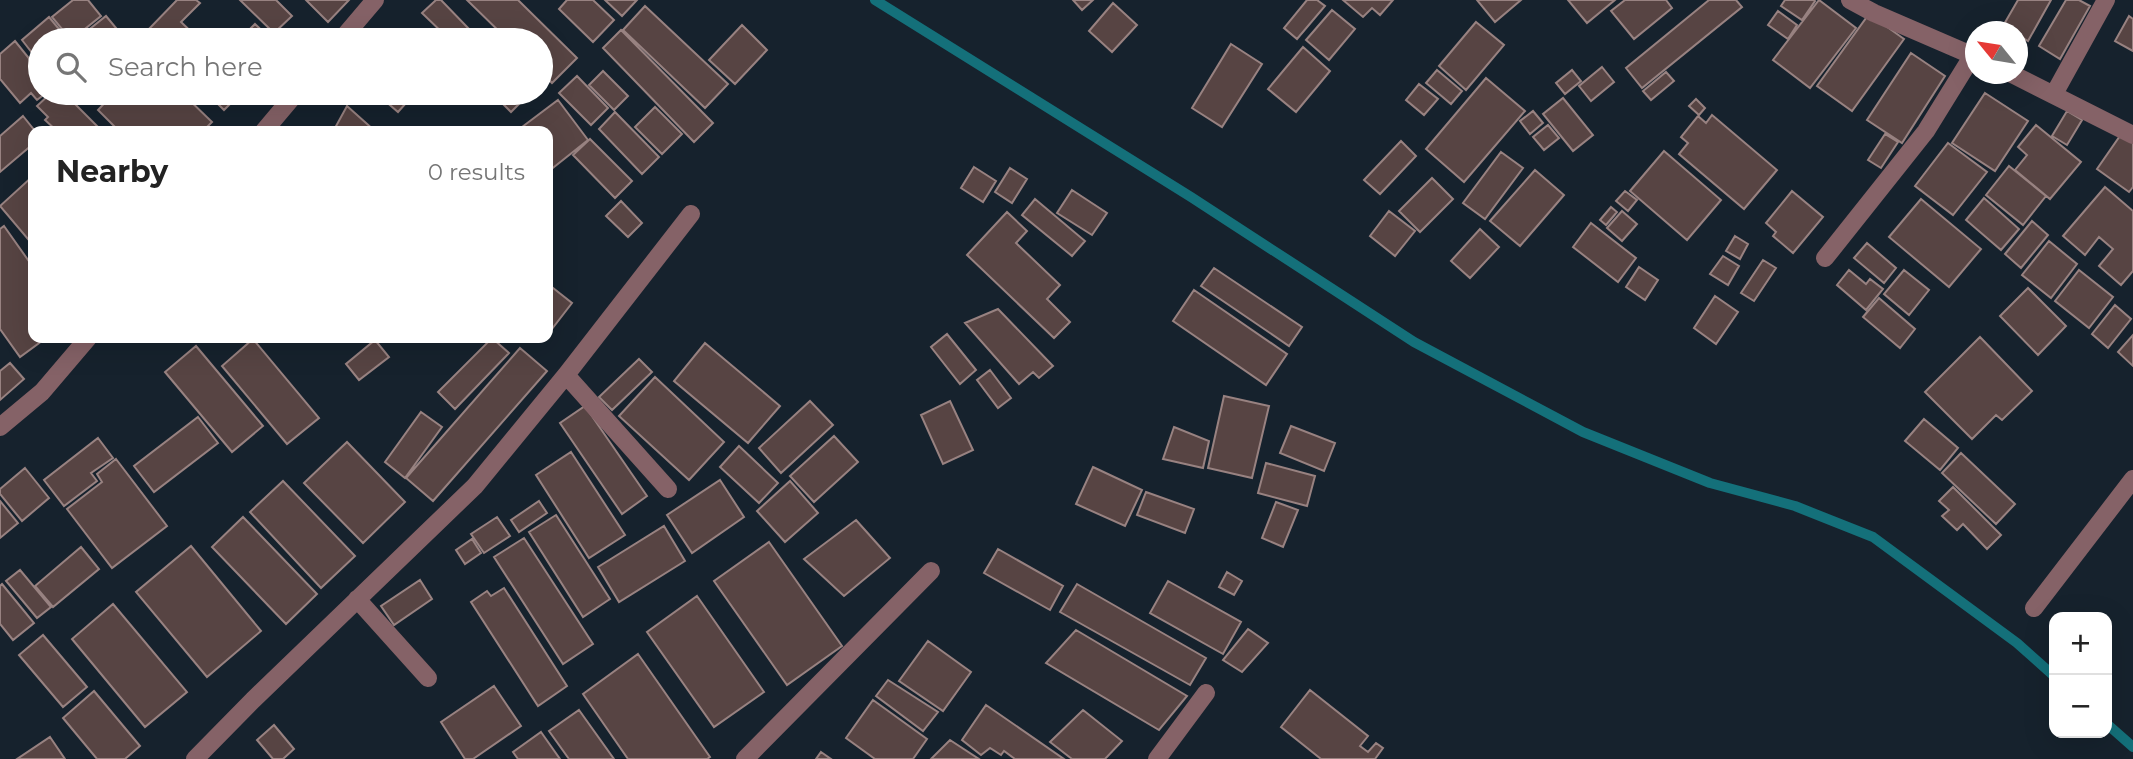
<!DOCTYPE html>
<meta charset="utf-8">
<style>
body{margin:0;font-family:Montserrat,sans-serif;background:#f2f2f2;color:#222}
.controls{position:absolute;right:21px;bottom:21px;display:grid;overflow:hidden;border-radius:14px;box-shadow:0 7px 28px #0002}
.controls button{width:63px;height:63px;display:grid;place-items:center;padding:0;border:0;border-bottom:2px solid #e0e0e0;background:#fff;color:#222;font:35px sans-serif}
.compass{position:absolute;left:1965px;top:21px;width:63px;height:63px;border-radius:50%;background:#fff;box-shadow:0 7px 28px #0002;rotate:300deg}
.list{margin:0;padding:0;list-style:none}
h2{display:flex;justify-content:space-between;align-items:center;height:91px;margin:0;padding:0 28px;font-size:30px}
h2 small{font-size:23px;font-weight:400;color:#767676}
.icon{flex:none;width:38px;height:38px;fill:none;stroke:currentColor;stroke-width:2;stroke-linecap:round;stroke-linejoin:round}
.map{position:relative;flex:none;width:2133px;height:759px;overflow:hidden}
.search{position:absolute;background:#fff;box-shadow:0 7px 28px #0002;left:28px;top:28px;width:525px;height:77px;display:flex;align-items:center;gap:18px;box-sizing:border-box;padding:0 24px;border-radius:38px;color:#767676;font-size:26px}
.panel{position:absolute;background:#fff;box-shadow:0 7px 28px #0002;left:28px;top:126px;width:525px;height:217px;border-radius:14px}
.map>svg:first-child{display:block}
</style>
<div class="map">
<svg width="2133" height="759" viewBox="0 0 2133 759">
<rect width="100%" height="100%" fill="#16222d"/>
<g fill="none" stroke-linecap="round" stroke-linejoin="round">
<path stroke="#14707a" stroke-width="10" d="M875,0l316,197 223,145 169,90 127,51 85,23 78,31 144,106 37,33
M2107,724l26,23"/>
</g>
<path fill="#574443" stroke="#988281" stroke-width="2" d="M73,0h15l13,16 -30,24 -19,-23z
M177,0h19l4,3 -19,19 19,18h-46l-8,-8z
M240,0h36l16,16 -18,17z
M306,0h43l-21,22z
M436,0h5l29,30 -11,10h-9l-28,-27z
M467,0h51l59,58 -25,25 -11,-11v-32h-33z
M567,0h26l21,20 -21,22 -34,-33z
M605,0h32l-15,16z
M1073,0h20l-11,10z
M1307,0h10l8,6 -28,33 -13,-11z
M1343,0h50l-13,15 -8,-7 -9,9z
M1477,0h44l-26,22z
M1568,0h47l-28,23z
M1625,0h41l6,8 -38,31 -23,-28z
M1709,0h27l6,7 -100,81 -16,-20z
M1785,0h29l1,1 -13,19 -21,-14z
M1819,0l37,28 -46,60 -37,-28z
M2018,0h33l-23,41 -10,-6v-3h-6l-9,-6z
M2066,0h13l11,6 -30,53 -21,-13z
M1113,3l24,22 -25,27 -23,-21z
M645,6l83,78 -23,24 -82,-78z
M1332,10l23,19 -26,31 -23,-20z
M1778,11l19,14 -9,14 -20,-14z
M1869,14l35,25 -52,72 -35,-25z
M106,16l20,24h-50z
M2129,16l4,3v32l-18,-10z
M49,17l19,23h-28v23l-18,-23z
M1476,22l28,23 -38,45 -27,-24z
M255,24l17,16h-33z
M742,25l25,25 -32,34 -26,-24z
M621,30l92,93 -19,19 -91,-94z
M15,41l25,31v21h6l-9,7 -6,-7 -11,10 -20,-24v-25z
M1231,44l31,20 -40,63 -30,-19z
M1303,47l27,24 -34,41 -28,-23z
M1911,53l34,23 -43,67 -35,-23z
M1602,67l12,15 -23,19 -12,-15z
M1437,70l25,21 -11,13 -25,-21z
M1572,70l9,11 -16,13 -9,-11z
M603,71l25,25 -14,14 -25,-25z
M1666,72l8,9 -23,19 -8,-9z
M577,76l31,32 -17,17 -32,-32z
M1486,78l39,33 -61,71 -38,-33z
M1419,84l19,15 -14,16 -18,-15z
M51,93h13l38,38h-45l-12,-11 3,-3 -11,-11z
M114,93h68l30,29 -9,9h-84l-21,-21z
M207,93h34l-17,17z
M376,93h39l-17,19z
M492,93h38l-19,19z
M1985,93l43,28 -33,50 -43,-28z
M1563,98l30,37 -20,16 -30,-37z
M1696,99l9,9 -6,7 -10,-9z
M558,100l30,40 -39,31 -1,-40 -30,-1z
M347,106l28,25h-44l4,-3z
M655,107l27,27 -20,20 -27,-27z
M1533,111l10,12 -13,11 -10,-13z
M2067,111l15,9 -15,25 -15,-9z
M615,112l44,45 -17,17 -43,-45z
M1712,115l65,55 -33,39 -65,-55 9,-11 -7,-6 17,-21 8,7z
M23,116l12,15h-2v13l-33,28v-36z
M1548,125l11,13 -15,12 -11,-13z
M2036,125l45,37 -31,37 -35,-29 12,-15 -9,-8z
M2122,133l11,8v46l-4,5 -32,-23z
M1885,134l13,8 -17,26 -13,-8z
M590,139l42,42 -17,17 -42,-43z
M1401,141l15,15 -36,38 -16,-14z
M1948,143l39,29 -34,43 -38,-29z
M1664,151l57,49 -34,40 -57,-49z
M1501,152l22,16 -38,51 -22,-16z
M2009,166l37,30 -23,29 -37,-30z
M974,167l22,14 -13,21 -22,-14z
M1010,168l17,11 -15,24 -17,-11z
M1535,170l29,25 -44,51 -30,-25z
M33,176v69l-33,-39z
M1432,178l21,21 -33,33 -21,-21z
M2105,187l28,24v60l-12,14 -22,-19 14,-17 -14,-12 -14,18 -22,-19z
M1072,190l35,23 -15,22 -35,-22z
M1625,191l12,9 -9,11 -12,-10z
M1792,191l31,26 -30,36 -20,-17 3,-4 -10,-9z
M1984,198l35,31 -18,21 -35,-30z
M1035,199l50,42 -13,15 -50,-41z
M1921,199l60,50 -32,38 -60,-50z
M621,201l21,22 -14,14 -22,-21z
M1611,207l6,5 -11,13 -6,-5z
M1389,211l26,20 -20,25 -25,-20z
M1622,211l15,13 -15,17 -15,-13z
M1007,212l20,19 -11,12 44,42 -13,14 23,23 -16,16 -87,-83z
M2032,221l16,14 -27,33 -16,-14z
M1591,223l45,35 -18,24 -45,-35z
M4,226l29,41v71h13l-26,19 -20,-28v-100z
M1480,229l19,18 -29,31 -19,-17z
M1735,236l13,8 -8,15 -14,-8z
M2049,241l28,23 -26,34 -29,-23z
M1867,243l29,25 -12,15 -30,-25z
M1723,256l16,10 -11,19 -18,-11z
M1763,260l13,8 -22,33 -13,-8z
M1639,267l19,13 -13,20 -19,-13z
M1214,268l88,59 -13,19 -88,-60z
M1849,270l17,14 4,-5 13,10 -17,21 -29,-25z
M1904,270l25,20 -20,25 -25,-21z
M2079,270l34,27 -24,31 -34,-27z
M548,284l24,19 -24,31z
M2028,288l38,38 -28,29 -38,-39z
M1194,290l93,64 -21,31 -93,-64z
M1715,296l23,16 -22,32 -22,-16z
M1879,298l36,31 -15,19 -37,-31z
M2115,305l16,14 -23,29 -16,-14z
M998,309l55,57 -14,12 -6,-6 -14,12 -54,-61z
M947,334l29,36 -16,14 -29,-37z
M2133,335v31l-15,-14z
M1980,337l52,54 -30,29 -6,-5 -24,24 -47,-47z
M492,338l17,15 -54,56 -17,-17z
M253,339l66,79 -32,26 -65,-78z
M375,340l14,17 -30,23 -13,-16z
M705,343l75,63 -32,37 -74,-62z
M196,346l67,80 -31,26 -67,-80z
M520,348l27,23 -114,130 -27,-23z
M639,359l13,13 -40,38 -13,-13z
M10,363l14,16 -24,21v-29z
M990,370l21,28 -13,10 -21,-28z
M655,377l69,65 -35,38 -70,-64z
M1224,396l45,10 -17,72 -44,-10z
M810,401l23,24 -52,48 -22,-25z
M950,401l23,49 -30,14 -22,-49z
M585,406l62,90 -25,18 -62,-91z
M421,412l21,15 -37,51 -20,-16z
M198,417l20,26 -64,49 -20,-26z
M1924,419l34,29 -18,22 -35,-29z
M1291,426l44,17 -11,28 -44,-18z
M1174,427l35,14 -6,27 -40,-9z
M834,436l24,26 -44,40 -24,-26z
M98,438l15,20 -22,15 6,8 -33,25 -20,-26z
M347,442l58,60 -42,41 -59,-60z
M739,446l39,37 -19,20 -39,-36z
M571,452l54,83 -36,23 -53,-83z
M1961,453l54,51 -19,20 -54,-51z
M116,459l51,67 -55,42 -45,-59 35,-27 -5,-8z
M1266,463l49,13 -8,30 -49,-13z
M1093,467l49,23 -17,36 -49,-22z
M25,468l24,30 -27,23 -22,-27v-5z
M720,480l24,37 -52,36 -25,-38z
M283,481l72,75 -34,32 -71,-76z
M790,481l28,32 -33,29 -28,-31z
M1953,487l48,48 -14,14 -24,-25 -6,6 -15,-14 7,-6 -10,-9z
M1146,492l48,17 -9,24 -48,-18z
M0,501l18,22 -18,15z
M539,501l8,12 -28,19 -8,-12z
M1276,502l22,8 -15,37 -21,-9z
M556,515l54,84 -27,18 -54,-85z
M243,517l74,77 -31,30 -74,-77z
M497,517l13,19 -26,17 -13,-19z
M856,520l34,38 -46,38 -40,-37z
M664,526l21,35 -66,41 -21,-35z
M524,538l69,106 -30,20 -69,-107z
M472,539l9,14 -16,11 -9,-14z
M769,542l73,104 -55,39 -73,-104z
M191,546l70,85 -54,46 -71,-85z
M81,547l18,22 -46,38 -18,-21z
M998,549l65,37 -13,24 -66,-37z
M20,570l31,37 -14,11 -31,-37z
M1227,572l15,9 -8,14 -15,-8z
M420,580l12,19 -38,26 -13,-19z
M1168,581l73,41 -18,32 -73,-41z
M2,584l32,39 -21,17 -13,-16v-38z
M1077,584l129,74 -16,27 -130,-73z
M504,588l63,98 -29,20 -67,-104 16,-11 4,5z
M697,596l67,96 -50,35 -67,-95z
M113,604l74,88 -42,35 -73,-88z
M1248,629l20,14 -26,29 -19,-12z
M1076,630l111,66 -28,34 -113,-67z
M43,635l44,52 -24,20 -44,-52z
M928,641l43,31 -28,39 -44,-30z
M638,654l72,103 -3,2h-79l-45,-65z
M888,680l50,32 -15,19 -47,-35z
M494,686l27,40 -48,33h-8l-24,-37z
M1310,690l58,46 -8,10 8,6 8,-9 7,5 -8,11h-54l-40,-32z
M94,691l46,55 -15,13h-28l-34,-41z
M873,700l54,39 -14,20h-38l-29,-21z
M986,705l78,54h-49l-11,-8 -3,4 -11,-7 -9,7 -19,-15z
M579,710l35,49h-45l-20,-28z
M1083,710l39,31 -17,18h-33l-22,-17z
M274,725l20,24 -11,10h-10l-16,-19z
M541,732l19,27h-42l-5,-7z
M50,737l15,22h-48z
M950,740l29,19h-48z
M821,752l10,7h-15z"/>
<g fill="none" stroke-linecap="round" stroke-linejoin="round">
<path stroke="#856267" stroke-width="18" d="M1850,0l24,13 102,44
M341,40l34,-40
M2012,74l121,61
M2054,94l52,-94
M264,131l32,-38
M1825,258l101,-127 47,-76
M566,375l102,114
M0,427l42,-35 46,-54
M357,599l71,79
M2034,608l99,-129
M195,759l58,-59 222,-214 91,-111 125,-161
M745,759l186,-188
M1157,759l49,-66"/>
</g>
</svg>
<div class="controls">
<button>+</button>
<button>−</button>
</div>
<svg class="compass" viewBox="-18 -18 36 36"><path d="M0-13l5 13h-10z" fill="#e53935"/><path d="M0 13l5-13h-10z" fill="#767676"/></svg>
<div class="search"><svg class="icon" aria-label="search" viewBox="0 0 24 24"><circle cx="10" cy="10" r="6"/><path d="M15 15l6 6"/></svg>Search here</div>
<section class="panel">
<h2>Nearby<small>0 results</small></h2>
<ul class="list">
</ul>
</section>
</div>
